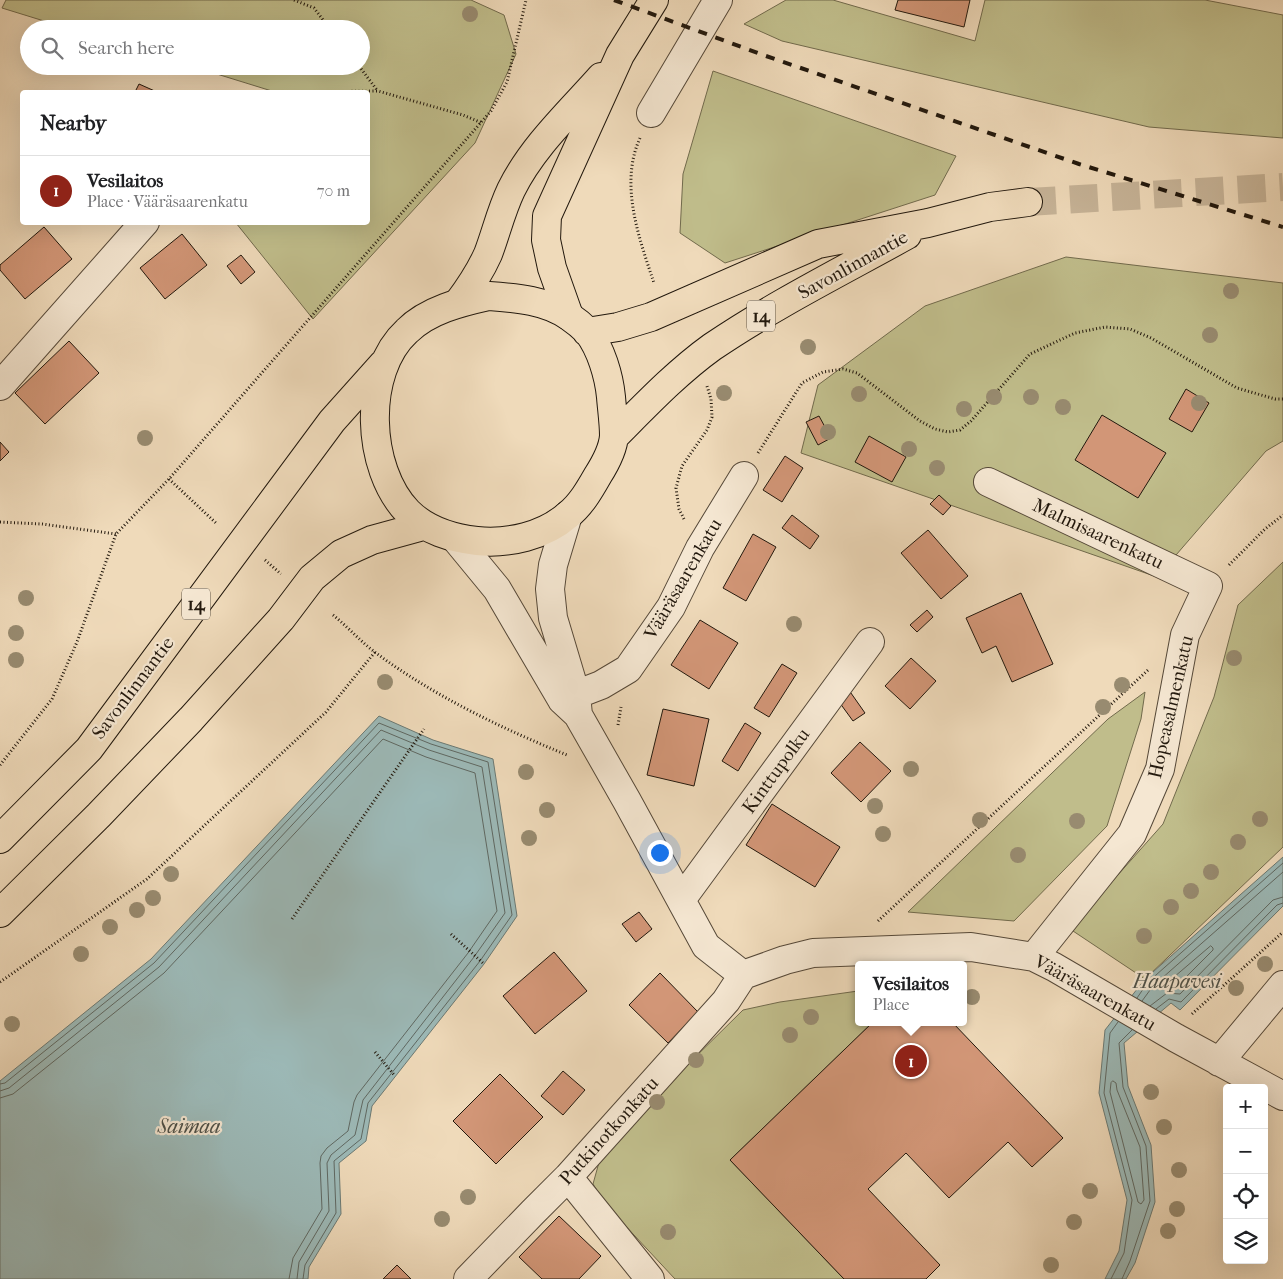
<!DOCTYPE html>
<meta charset="utf-8">
<style>
body{margin:0;font-family:"IM FELL French Canon",serif;background:#f6f6f6;color:#202124}
.controls{position:absolute;right:15px;bottom:15px;display:grid;overflow:hidden;border-radius:5px;box-shadow:0 5px 20px #0002}
.controls button{width:45px;height:45px;display:grid;place-items:center;padding:0;border:0;border-bottom:1px solid #e0e0e0;background:#fff;color:#202124;font:25px sans-serif}
.you{position:absolute;left:659px;top:852px;width:18px;height:18px;margin:-12px;border:4px solid #fff;border-radius:50%;background:#1a73e8;box-shadow:0 0 0 8px #1a73e833}
.badge{display:grid;place-items:center;width:32px;height:32px;border-radius:50%;background:#8f2418;color:#fff;font-size:16px;font-weight:700}
.pin{position:absolute;translate:-50% -50%;border:2px solid #fff;box-shadow:0 1px 5px #0006}
.popup{position:absolute;left:855px;top:961px;width:112px;height:65px;box-sizing:border-box;display:grid;place-content:center;border-radius:5px;background:#fff;filter:drop-shadow(0 1px 4px #0005);font-size:16px;white-space:nowrap;color:#757577}
.popup b{font-size:19px;color:#202124}
.popup::after{content:'';position:absolute;left:50%;top:100%;margin-left:-10px;border:10px solid transparent;border-top-color:#fff}
.list{margin:0;padding:0;list-style:none}
h2{display:flex;justify-content:space-between;align-items:center;height:65px;margin:0;padding:0 20px;font-size:21px}
h2 small{font-size:16px;font-weight:400;color:#757577}
.list li{display:grid;grid-template-columns:32px 1fr auto;gap:15px;align-items:center;box-sizing:border-box;height:70px;padding:0 20px;border-top:1px solid #e0e0e0}
.list b{display:block;font-size:19px;white-space:nowrap}
.list p{margin:0;font-size:16px;white-space:nowrap;color:#757577}
.list em{font-size:16px;font-style:normal;color:#757577}
.icon{flex:none;width:28px;height:28px;fill:none;stroke:currentColor;stroke-width:2;stroke-linecap:round;stroke-linejoin:round}
.map{position:relative;flex:none;width:1283px;height:1279px;overflow:hidden}
.search{position:absolute;background:#fff;box-shadow:0 5px 20px #0002;left:20px;top:20px;width:350px;height:55px;display:flex;align-items:center;gap:12px;box-sizing:border-box;padding:0 18px;border-radius:28px;color:#757577;font-size:19px}
.panel{position:absolute;background:#fff;box-shadow:0 5px 20px #0002;left:20px;top:90px;width:350px;height:135px;border-radius:5px}
.map>svg:first-child{display:block}
</style>
<div class="map">
<svg width="1283" height="1279" viewBox="0 0 1283 1279">
<rect width="100%" height="100%" fill="#efdaba"/>
<filter id="stains"><feTurbulence type="fractalNoise" baseFrequency=".004" numOctaves="4"/><feColorMatrix values="0 0 0 0 .2 0 0 0 0 .09 0 0 0 0 .02 0 0 0 .5 -.17"/></filter>
<radialGradient id="worn" r=".72"><stop offset=".6" stop-color="#630" stop-opacity="0"/><stop offset="1" stop-color="#630" stop-opacity=".3"/></radialGradient>
<path fill="#c0bd8b" stroke="#716a4c" d="M6,0h465l33,15 12,39 -41,89 -162,176 -77,-96 132,-1v-130h-93l-84,-26h170v-37h-291l-68,-21z
M786,0h47l142,41 10,-41h220l78,15v123l-134,-11 -367,-86 -38,-17z
M713,71l243,85 -21,39 -210,68 -45,-30 3,-59z
M1066,257l217,26v158l-17,10 -109,126 -356,-124 17,-68 107,-79z
M1283,562v285l-138,132 -75,-50 93,-105 51,-127 24,-92z
M1145,692l-4,27 -34,107 -93,95 -106,-9 200,-193z
M858,991v31h15l-143,138 114,119h-169l-69,-74 -13,-21 10,-36 140,-138 37,-8z"/>
<path fill="#9cb9b7" stroke="#6b7973" d="M379,716l54,24 60,19 24,157 -33,48 -112,142 -6,35 -27,22 2,51 -32,53 -1,12h-308v-198l151,-122z
M1283,857v49l-103,104 -9,-7 -47,40 4,43 23,59 4,57 -20,61 -9,16h-21l14,-28 8,-51 -28,-107 6,-63 40,-51z"/>
<g fill="none" stroke-linecap="round" stroke-linejoin="round">
<path stroke="#5f6862" stroke-width="1" d="M1211,946l2,2v2l-35,35 -7,-1v-4z
M1137,998l11,-16 135,-119
M1142,1001l11,-15 130,-114
M1150,1006l17,-13 13,1 93,-94 10,-3
M1156,1009l13,-10 12,3 96,-97 6,-2
M1113,1081l3,2 1,7 23,57 4,53 -3,4 -3,-2 -28,-110 1,-9z
M0,1084l5,-1 149,-120 225,-240 52,21 57,18 24,153 -32,46 -112,142 -7,36 -27,22 2,52 -31,52 -2,14
M0,1091l9,-3 150,-121 222,-237 48,20 53,17 23,146 -31,44 -111,143 -8,35 -24,20 -4,8 2,48 -30,51 -2,17
M0,1098l13,-4 151,-121 219,-234 43,18 49,16 22,138 -29,42 -111,142 -3,7 -6,29 -21,17 -6,8 -1,7 2,46 -29,49 -4,21
M1111,1279l13,-26 8,-53 -28,-107 6,-60 8,-11
M1122,1279l8,-18 20,-60 -4,-55 -23,-59 -4,-44 13,-13"/>
</g>
<path fill="#d29677" stroke="#22180d" d="M898,0h72l-6,27 -69,-17z
M139,84l18,8h-22z
M44,227l28,32 -47,40 -25,-29v-5z
M182,234l25,31 -42,34 -25,-31z
M241,255l14,17 -14,12 -14,-18z
M69,341l30,32 -54,51 -30,-31z
M1186,389l23,14 -17,29 -23,-13z
M1102,415l64,38 -28,45 -63,-38z
M819,416l12,22 -13,7 -12,-23z
M869,436l37,21 -14,25 -37,-20z
M0,442l9,10 -9,9z
M785,456l18,12 -21,34 -19,-12z
M939,495l12,11 -8,9 -13,-11z
M792,515l27,21 -9,13 -28,-21z
M928,530l40,46 -27,23 -40,-46z
M753,534l23,13 -30,54 -23,-13z
M1021,593l32,71 -41,18 -16,-36 -14,7 -16,-35z
M927,610l6,7 -16,15 -7,-7z
M700,620l38,23 -29,46 -38,-24z
M911,658l25,23 -26,28 -25,-23z
M782,664l15,9 -28,44 -15,-9z
M846,686l19,27 -12,8 -19,-26z
M663,709l46,10 -15,67 -47,-11z
M745,723l16,10 -23,38 -16,-10z
M860,742l31,29 -30,31 -30,-29z
M772,804l68,43 -25,40 -69,-42z
M639,912l13,17 -16,13 -14,-18z
M554,952l33,39 -52,43 -32,-38z
M660,973l38,39 -30,31 -39,-38z
M873,1022h79l111,116 -31,29 -24,-25 -59,56 -43,-45 -38,36 72,76 -14,14h-82l-114,-119z
M563,1071l22,19 -22,25 -22,-19z
M500,1074l43,43 -47,47 -43,-43z
M559,1216l42,40 -22,23h-37l-23,-22z
M397,1265l14,14h-28z"/>
<g fill="none" stroke-linecap="round" stroke-linejoin="round">
<path stroke="#c6b397" stroke-width="28" stroke-dasharray="28 14" stroke-linecap="butt" d="M1028,202l255,-15"/>
<defs>
<path id="minor" d="M651,113l67,-113
M0,386l145,-164
M988,482l220,104 -23,49 -25,134 -28,65 -98,123
M568,515l-15,50 -3,24 3,29 23,77 2,20 49,86 79,145 37,29 42,-15 28,-7 158,-6 63,10 20,10 122,71 107,58
M455,538l42,51 65,111 14,13
M562,700l39,-15 27,-16 43,-62 29,-59 44,-72
M681,900l189,-258
M1219,1062l64,-77
M568,1177l82,102
M468,1279l65,-67 35,-35 158,-176 17,-26"/>
<path id="major" d="M458,303c12,-16 22,-31 30,-49 8,-21 13,-43 23,-64 21,-43 59,-78 90,-113
M569,316l-17,-48 -6,-28 1,-24 73,-161 34,-55"/>
<path id="highway" d="M488,296c28,2 59,4 82,21 6,4 13,10 18,15 13,17 21,44 23,65 1,13 3,26 3,39 -1,13 -9,28 -16,39 -8,14 -17,30 -30,40 -24,21 -59,29 -91,26 -26,-3 -50,-10 -69,-29 -42,-43 -46,-140 -1,-181 21,-21 54,-29 81,-35z
M587,332l31,-5 33,-10 167,-73 110,-21 62,-16 38,-5
M614,437c31,-31 62,-64 98,-90 62,-42 130,-76 195,-112
M0,839l89,-90 243,-328 51,-57
M0,913l99,-98 92,-96 90,-100 31,-41 29,-24 31,-14 51,-14"/>
</defs>
<use href="#minor" stroke="#554838" stroke-width="30"/>
<use href="#major" stroke="#22180d" stroke-width="30"/>
<use href="#highway" stroke="#22180d" stroke-width="30"/>
<path stroke="#22180d" stroke-width="3" stroke-dasharray="1 2.5" stroke-linecap="butt" d="M294,0l20,8 16,21
M359,66l18,24
M306,92l72,-1 85,24 19,8
M640,138c-21,46 -1,100 14,145
M758,453l44,-70 21,-11 20,-3 14,4 63,48 15,8 13,3 12,-2 11,-9 59,-67 45,-21 30,-6 25,2 21,9 86,50 38,11h8
M169,479l48,45
M684,519l-5,-10 -3,-21 6,-22 25,-36 5,-13 -1,-18 -4,-13
M0,522l42,2 74,10
M265,560l16,14
M1229,565l36,-36 18,-14
M333,615c15,12 28,27 43,38 58,43 125,75 191,102
M618,725l3,-18
M0,765l52,-66 25,-57 39,-108 53,-55 322,-368 16,-29 19,-82
M292,919l132,-190
M878,921l270,-251
M451,934l33,30
M0,982l147,-103 179,-167 49,-60
M1192,1014l91,-82
M375,1052l20,24"/>
<use href="#minor" stroke="#f5e7d2" stroke-width="28"/>
<use href="#major" stroke="#efdaba" stroke-width="28"/>
<use href="#highway" stroke="#efdaba" stroke-width="28"/>
<path stroke="#22180d" stroke-width="4" stroke-dasharray="9 9" stroke-linecap="butt" d="M614,0l152,56 313,108 204,63"/>
</g>
<g fill="#988b70">
<circle cx="470" cy="14" r="8"/>
<circle cx="1231" cy="291" r="8"/>
<circle cx="1210" cy="335" r="8"/>
<circle cx="808" cy="347" r="8"/>
<circle cx="724" cy="393" r="8"/>
<circle cx="859" cy="394" r="8"/>
<circle cx="994" cy="397" r="8"/>
<circle cx="1031" cy="397" r="8"/>
<circle cx="1199" cy="403" r="8"/>
<circle cx="1063" cy="407" r="8"/>
<circle cx="964" cy="409" r="8"/>
<circle cx="828" cy="432" r="8"/>
<circle cx="145" cy="438" r="8"/>
<circle cx="909" cy="449" r="8"/>
<circle cx="937" cy="468" r="8"/>
<circle cx="26" cy="598" r="8"/>
<circle cx="794" cy="624" r="8"/>
<circle cx="16" cy="633" r="8"/>
<circle cx="1234" cy="658" r="8"/>
<circle cx="16" cy="660" r="8"/>
<circle cx="385" cy="682" r="8"/>
<circle cx="1122" cy="685" r="8"/>
<circle cx="1103" cy="707" r="8"/>
<circle cx="911" cy="769" r="8"/>
<circle cx="526" cy="772" r="8"/>
<circle cx="875" cy="806" r="8"/>
<circle cx="547" cy="810" r="8"/>
<circle cx="1260" cy="819" r="8"/>
<circle cx="980" cy="820" r="8"/>
<circle cx="1077" cy="821" r="8"/>
<circle cx="883" cy="834" r="8"/>
<circle cx="529" cy="838" r="8"/>
<circle cx="1238" cy="842" r="8"/>
<circle cx="1018" cy="855" r="8"/>
<circle cx="1211" cy="872" r="8"/>
<circle cx="171" cy="874" r="8"/>
<circle cx="1191" cy="891" r="8"/>
<circle cx="153" cy="898" r="8"/>
<circle cx="1171" cy="907" r="8"/>
<circle cx="137" cy="910" r="8"/>
<circle cx="110" cy="927" r="8"/>
<circle cx="1144" cy="936" r="8"/>
<circle cx="81" cy="954" r="8"/>
<circle cx="1265" cy="964" r="8"/>
<circle cx="1236" cy="988" r="8"/>
<circle cx="972" cy="997" r="8"/>
<circle cx="811" cy="1017" r="8"/>
<circle cx="12" cy="1024" r="8"/>
<circle cx="790" cy="1035" r="8"/>
<circle cx="696" cy="1060" r="8"/>
<circle cx="1151" cy="1092" r="8"/>
<circle cx="657" cy="1102" r="8"/>
<circle cx="1164" cy="1127" r="8"/>
<circle cx="1179" cy="1170" r="8"/>
<circle cx="1090" cy="1191" r="8"/>
<circle cx="468" cy="1197" r="8"/>
<circle cx="1177" cy="1209" r="8"/>
<circle cx="442" cy="1219" r="8"/>
<circle cx="1074" cy="1222" r="8"/>
<circle cx="1168" cy="1231" r="8"/>
<circle cx="668" cy="1232" r="8"/>
<circle cx="1051" cy="1265" r="8"/>
</g>
<g text-anchor="middle" dominant-baseline="central" stroke-width="4.5" stroke-linejoin="round" paint-order="stroke">
<g fill="#f5e7d2" stroke="#615648" stroke-width="1">
<rect x="747" y="300.5" width="28" height="31" rx="4"/>
<rect x="182" y="588.5" width="28" height="31" rx="4"/>
</g>
<g font-size="18" font-weight="bold" fill="#22180d">
<text x="761" y="316">14</text>
<text x="196" y="604">14</text>
</g>
<g font-size="19" fill="#22180d" stroke="#f5e7d2">
<text transform="translate(853 265) rotate(-29)">Savonlinnantie</text>
<text transform="translate(1098 534) rotate(25)">Malmisaarenkatu</text>
<text transform="translate(683 579) rotate(-60)">Vääräsaarenkatu</text>
<text transform="translate(133 688) rotate(-53)">Savonlinnantie</text>
<text transform="translate(1171 707) rotate(-77)">Hopeasalmenkatu</text>
<text transform="translate(776 771) rotate(-54)">Kinttupolku</text>
<text transform="translate(1095 993) rotate(29)">Vääräsaarenkatu</text>
<text transform="translate(609 1131) rotate(-48)">Putkinotkonkatu</text>
</g>
<g font-size="20" font-style="italic" fill="#4d5048" stroke="#f5e7d2">
<text x="1177" y="981">Haapavesi</text>
<text x="189" y="1126">Saimaa</text>
</g>
</g>
<rect width="100%" height="100%" filter="url(#stains)"/>
<rect width="100%" height="100%" fill="url(#worn)"/>
</svg>
<div class="controls">
<button>+</button>
<button>−</button>
<button><svg class="icon" aria-label="locate" viewBox="0 0 24 24"><circle cx="12" cy="12" r="6"/><path d="M12 2v4M12 18v4M2 12h4M18 12h4"/></svg></button>
<button><svg class="icon" aria-label="layers" viewBox="0 0 24 24"><path d="M12 4l9 5-9 5-9-5zM3 14l9 5 9-5"/></svg></button>
</div>
<div class="you"></div>
<div class="pin badge" style="left:911px;top:1061px">1</div>
<div class="popup"><b>Vesilaitos</b>Place</div>
<div class="search"><svg class="icon" aria-label="search" viewBox="0 0 24 24"><circle cx="10" cy="10" r="6"/><path d="M15 15l6 6"/></svg>Search here</div>
<section class="panel">
<h2>Nearby<small></small></h2>
<ul class="list">
<li><span class="badge">1</span><div><b>Vesilaitos</b><p>Place · Vääräsaarenkatu</p></div><em>70 m</em></li>
</ul>
</section>
</div>
